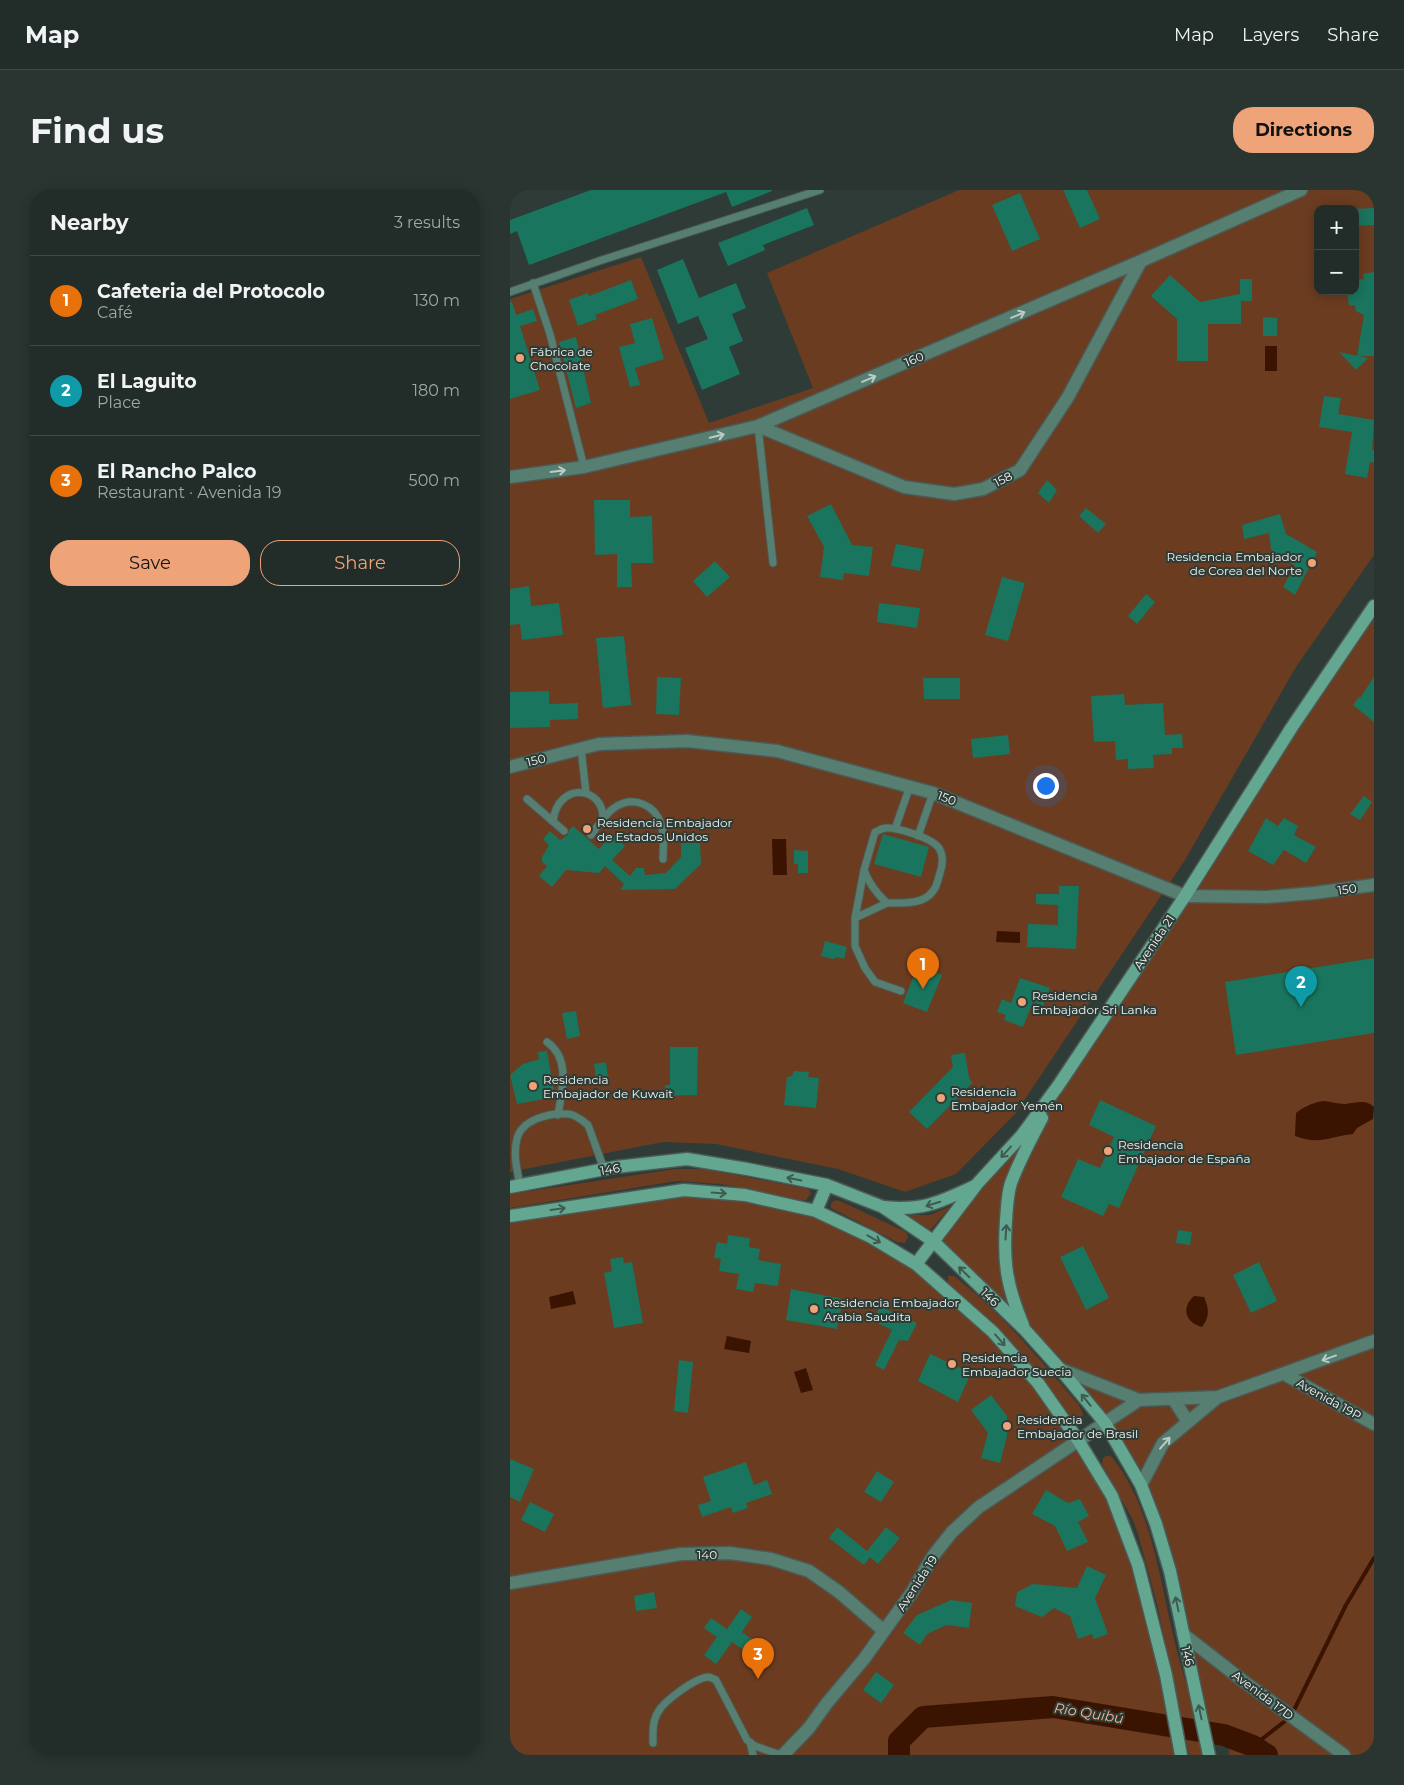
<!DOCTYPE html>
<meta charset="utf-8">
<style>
body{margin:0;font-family:Montserrat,sans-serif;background:#2a3430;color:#f1f3f6}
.controls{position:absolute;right:15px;top:15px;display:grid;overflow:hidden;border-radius:10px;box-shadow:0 2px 12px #0003}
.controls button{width:45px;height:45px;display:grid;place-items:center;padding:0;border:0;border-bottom:1px solid #3f4845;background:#222c28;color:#f1f3f6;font:25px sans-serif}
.you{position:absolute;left:535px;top:595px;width:18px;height:18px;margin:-12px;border:4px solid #fff;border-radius:50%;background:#1a73e8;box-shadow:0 0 0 8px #1a73e833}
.badge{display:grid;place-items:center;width:32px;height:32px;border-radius:50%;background:#efa378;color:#fff;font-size:16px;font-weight:700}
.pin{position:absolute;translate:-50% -41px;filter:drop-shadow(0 1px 2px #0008)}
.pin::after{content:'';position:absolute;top:26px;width:18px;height:15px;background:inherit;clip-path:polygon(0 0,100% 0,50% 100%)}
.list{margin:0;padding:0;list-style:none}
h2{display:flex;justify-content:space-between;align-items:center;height:65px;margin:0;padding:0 20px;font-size:21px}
h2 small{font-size:16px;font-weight:400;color:#a2a7a8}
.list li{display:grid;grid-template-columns:32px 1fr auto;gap:15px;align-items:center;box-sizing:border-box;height:90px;padding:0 20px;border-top:1px solid #3f4845}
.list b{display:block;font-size:19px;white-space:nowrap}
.list p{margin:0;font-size:16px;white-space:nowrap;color:#a2a7a8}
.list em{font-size:16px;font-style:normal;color:#a2a7a8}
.actions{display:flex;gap:10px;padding:15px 20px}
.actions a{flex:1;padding:11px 0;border:1px solid #efa378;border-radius:20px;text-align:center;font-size:18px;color:#efa378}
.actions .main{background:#efa378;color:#111}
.map{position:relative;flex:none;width:864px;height:1565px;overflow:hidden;border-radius:20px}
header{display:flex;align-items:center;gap:30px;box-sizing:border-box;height:70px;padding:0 25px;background:#222c28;border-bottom:1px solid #3f4845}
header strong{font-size:24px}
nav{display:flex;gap:28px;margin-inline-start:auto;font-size:18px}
.intro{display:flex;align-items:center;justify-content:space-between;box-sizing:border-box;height:120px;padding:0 30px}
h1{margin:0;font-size:35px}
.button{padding:12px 22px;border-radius:20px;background:#efa378;color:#111;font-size:18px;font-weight:700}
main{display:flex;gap:30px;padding:0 30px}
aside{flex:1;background:#222c28;border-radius:20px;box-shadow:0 2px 12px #0003}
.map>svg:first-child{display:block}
</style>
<header>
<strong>Map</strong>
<nav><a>Map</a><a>Layers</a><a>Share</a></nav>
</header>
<div class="intro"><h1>Find us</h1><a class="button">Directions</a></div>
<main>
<aside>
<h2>Nearby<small>3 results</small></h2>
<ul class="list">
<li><span class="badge" style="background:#e8710a">1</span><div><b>Cafeteria del Protocolo</b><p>Café</p></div><em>130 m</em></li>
<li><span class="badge" style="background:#0f9aa8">2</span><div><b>El Laguito</b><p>Place</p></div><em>180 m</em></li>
<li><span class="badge" style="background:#e8710a">3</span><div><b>El Rancho Palco</b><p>Restaurant · Avenida 19</p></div><em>500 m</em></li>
</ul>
<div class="actions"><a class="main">Save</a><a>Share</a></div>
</aside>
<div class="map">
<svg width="864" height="1565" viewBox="0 0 864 1565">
<rect width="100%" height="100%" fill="#2e3b36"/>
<path fill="#6b3c20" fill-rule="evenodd" d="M449,0h415v365l-78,112 -111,193 -170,254 -59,60 -51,18 -67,-23 -122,-25 -53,-2 -153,30v-873l131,-42 68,166 104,-35 -46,-115zM808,19h37v82h-37z
M864,413v1152h-145l1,-24 -27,-5 -47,-202 -51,-101 -172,-182 89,-106z
M165,979h29l104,20 3,4 -5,7h-6l-79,-16 -44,-3 -167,27v-14z
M174,1000l132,21 100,53 122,119 74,113 26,69 43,190h-671v-539z
M326,1010l6,2 64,30 2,5 -3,6 -8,-1 -66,-34v-5z
M441,1016l-21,24 -22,-15h22z
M438,1086h6c47,36 86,84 125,129l4,9 -2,6h-6l-5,-4 -63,-79 -59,-54z
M596,1266h5c40,48 49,125 63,183 5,23 13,45 18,67 3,16 6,33 10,49h-13l-32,-151 -19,-70 -5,-14 -31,-56 1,-6z"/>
<path fill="#3a1400" d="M755,156h12v25h-12z
M262,649h14l1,36h-14z
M487,741l23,1v11l-24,-1z
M815,911c7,1 14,3 21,3 11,-1 19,-5 28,3l-1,12 -16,9 -4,6c-25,3 -33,11 -58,2l1,-23c9,-7 18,-11 29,-12z
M63,1101l3,13 -25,5 -2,-12z
M684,1106l10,1c5,11 6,20 -2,30 -17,-5 -21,-19 -8,-31z
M217,1146l24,5 -2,12 -25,-4z
M296,1178l7,22 -12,3 -7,-21z"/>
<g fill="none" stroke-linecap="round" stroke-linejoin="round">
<path stroke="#3a1400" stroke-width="4" d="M785,1518l51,-103 28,-47
M743,1556l31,-24"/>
<path stroke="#3a1400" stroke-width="22" d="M389,1565v-14l24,-24 130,-10 171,28 29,11 14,9"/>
</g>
<path fill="#19755d" d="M81,0h181v1l-40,16 -6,-15 -197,73 -12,-34 -7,3v-14z
M553,0h24l13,29 -20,9z
M510,3l20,46 -28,12 -20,-46z
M297,18l7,17 -51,20 2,5 -37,16 -10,-23z
M864,18v17l-19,1v-17z
M173,69l16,39 37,-15 10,25 -14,6 11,27 -14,6 11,27 -38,16 -17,-42 23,-9 -10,-23 -20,8 -21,-54z
M864,82v84h-14l8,2 -12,12 -17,-18 18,4 7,-41 -8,-4 -1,-6 -6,1 -2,-15h8v-11l9,-1 -1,-5z
M660,85l30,27 40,-8v-15h12v22h-11v23h-33v37h-31v-42l-26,-23z
M121,90l7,19 -43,16 2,4 -19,7 -9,-26 19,-7 1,3z
M0,112h2l4,13 17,-6 4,12 -17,5 20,64 -30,9z
M753,127l14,1v18h-14z
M142,128l12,41 -29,9 5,17 -10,2 -11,-40 16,-4 -5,-19z
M66,147l15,66 -15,5 -17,-66z
M814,206l17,2 -3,16 36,6 -2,30h2v13l-4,-1 -3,16 -22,-4 7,-42 -33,-5z
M537,290l10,10 -8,13 -11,-10z
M84,310h36v17l22,-1 1,47h-22l1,24h-15v-33l-22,1z
M321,314l21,41 21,2 -4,29 -25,-3 -1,7 -23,-3 4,-30 -17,-31z
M576,318l20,16 -8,9 -19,-17z
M770,324l6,20 31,18 -22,43 -12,-8 12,-21 -24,-16 -2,-17 -25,6 -2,-14z
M386,354l28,5 -4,22 -29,-5z
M205,371l15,16 -23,20 -14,-16z
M492,387l23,6 -17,58 -23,-6z
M19,396l2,20 28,-3 4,32 -41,5 -2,-16 -10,1v-36z
M636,404l9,8 -18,22 -9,-8z
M369,413l41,5 -3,20 -40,-6z
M114,446l7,69 -28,3 -7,-70z
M147,487l24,1 -2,37 -23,-1z
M864,487v45l-21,-17 6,-8 1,1z
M413,488h37v21h-36z
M39,501v13l29,-1v16l-28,1v7l-40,1v-36z
M614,504l1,11 38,-2 2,32 17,-1 1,14h-11v6l-19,1 1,13 -26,1v-10l-12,1 -1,-19 -21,1 -3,-46z
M498,545l2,19 -37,4 -2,-19z
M854,606l8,6 -12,18 -10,-6z
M756,628l12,8 6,-8 14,8 -4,9 22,12 -10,16 -22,-13 -11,15 -25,-14z
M63,636l26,23 13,-15 13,12 -13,14 18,16 6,-8h8l1,7 21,-2 15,-16v-14h19l1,21 -26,25 -55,1 4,-6 -19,-18 -6,7 -33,-3 -14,17 -13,-11 8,-10 -5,-4v-5l7,-12 -6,-6 7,-8 10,9 8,-5 1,-5z
M373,644l46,13 -8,30 -47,-13z
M284,660l14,1v22h-10v-9h-4z
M549,696h20l-3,63 -49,-2 1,-23 30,1v-20l-22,-1v-10h23z
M315,751l22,6 -3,12 -7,-2 -4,2 -12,-3z
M864,768v75l-138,22 -11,-73z
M408,775l24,10 -15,37 -24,-9z
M510,788l30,10 -7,18 -10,-4 -10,25 -19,-7 2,-5 -9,-3 5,-13 9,4z
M66,821l4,25 -13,3 -5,-26z
M160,857h28l-1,48 -33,1 1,-11h5z
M37,861l8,46 -38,7 -7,-29 13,-11 16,-5 -1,-7z
M455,863l4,24 3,6 -45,46 -18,-17 44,-45 -2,-12z
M96,872l2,15 -12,2 -2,-15z
M284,881l15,1 -1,5 11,1 -3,30 -32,-3 3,-28 5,-1z
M590,910l56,26 -37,82 -10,-4 -6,12 -42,-19 17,-38 22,9 14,-31 -25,-12z
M668,1040l14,2 -2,13 -14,-2z
M218,1045l22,3 -1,9 11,2 -2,11 23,4 -3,22 -23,-3 -2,9 -17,-3 3,-15 -20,-3 2,-12 -7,-1 3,-16 10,2z
M573,1056l26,52 -23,12 -26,-53z
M113,1067l1,6 8,-1 11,61 -29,5 -10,-55 8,-2 -2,-12z
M749,1072l18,39 -26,12 -18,-38z
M281,1099l52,10 -6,30 -51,-9z
M370,1116l37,17 -9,18 -9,-1 -15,30 -9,-5 17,-35 -19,-9z
M420,1164l41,19 -13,29 -40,-21z
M169,1170l14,2 -5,51 -14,-2z
M481,1205l16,21v20l-7,27 -19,-5 7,-25 -17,-23z
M0,1269l24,10 -14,33 -10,-5z
M236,1272l8,23 13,-5 5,14 -26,9 2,5 -15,5 -2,-6 -29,10 -4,-12 13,-4 -8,-24z
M367,1281l17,11 -13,20 -17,-10z
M536,1300l22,13 12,-4 9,17 -11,6 10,20 -21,9 -12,-25 -23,-12z
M20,1312l24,12 -9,18 -24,-12z
M327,1337l30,24 19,-24 14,11 -22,26 -8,-7 -6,8 -35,-27z
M577,1376l19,9 -11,23 13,36 -14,5 -2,-5 -14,5 -8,-23 -16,-8 -12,9 -27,-11 2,-14 16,-8 44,4z
M144,1402l3,16 -21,3 -2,-15z
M441,1410l21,3 -3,25 -23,-3 -19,9 -7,11 -17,-12 14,-18z
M231,1419l11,8 -10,15 18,13 -8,11 -20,-14 -16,22 -12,-9 13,-18 -13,-9 7,-10 16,11z
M366,1482l18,13 -13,18 -18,-13z"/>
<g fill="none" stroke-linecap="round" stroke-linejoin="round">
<defs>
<path id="lane" d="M23,93l17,51 34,133
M0,102l89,-31 221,-71
M248,236l15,137
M71,558l5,45
M17,609l37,32
M43,631c5,-40 51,-35 50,-2
M385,639l15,-43
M81,645c8,-10 15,-23 26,-29 17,-10 38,-1 44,18 4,10 2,24 2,35
M408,646l15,-43
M354,680c5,14 12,23 23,33 14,0 37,2 46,-12 4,-4 5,-12 7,-18 3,-9 4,-17 -1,-25 -7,-10 -42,-21 -53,-20 -4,0 -8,3 -11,4l-11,38 -9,48v28l10,22 10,14 26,9
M345,728l32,-15
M37,852c24,17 15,48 11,73
M10,995c-3,-15 -7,-31 -3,-46 4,-19 33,-27 51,-25 7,0 15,7 20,11l16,44
M240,1552l3,13
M143,1553c0,-10 -1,-21 5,-31 6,-11 37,-34 50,-35 1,0 6,2 8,3l31,60 8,6 26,9"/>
<path id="street" d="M248,236l146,61 50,7 29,-5 37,-19 48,-73 73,-136
M0,287l74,-10 174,-41 383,-165 160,-71
M0,577l89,-23 88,-3 90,10 156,42 252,103 82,1 47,-4 60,-8
M550,1179l79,31
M774,1184l90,50
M664,1210l14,22
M631,1295l22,-42 55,-46
M0,1393l171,-29 49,-1 41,6 38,12 30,21 45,39
M673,1444l59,46 102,75
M273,1565l26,-27 18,-25 37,-44 48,-67 21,-36 19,-24 27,-25 160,-107 79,-3 156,-56"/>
<path id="secondary" d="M0,997l106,-20 71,-8 60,10 80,16 56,22 50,34 92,89 35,39 45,54 36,62 15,39 14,47 39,184
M374,1017c40,4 56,-5 91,-21
M306,1021l11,-26
M0,1026l174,-26 61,5 71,16 55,26 45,27 77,68 45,51 40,57 34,56 26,69 28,110 15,80
M406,1074l61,-80 45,-49 36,-49 127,-190 107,-169 82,-121
M513,1135c-16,-38 -20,-62 -17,-104 1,-12 1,-26 5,-38 8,-22 20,-44 31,-65"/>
</defs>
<use href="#lane" stroke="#4d5954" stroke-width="9"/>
<use href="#street" stroke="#4d5954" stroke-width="15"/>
<use href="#secondary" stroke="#4d5954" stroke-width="15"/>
<use href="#lane" stroke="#567f71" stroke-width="7"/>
<use href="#street" stroke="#567f71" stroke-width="12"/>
<use href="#secondary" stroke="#63a790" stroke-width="12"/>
</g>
<defs><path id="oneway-shaft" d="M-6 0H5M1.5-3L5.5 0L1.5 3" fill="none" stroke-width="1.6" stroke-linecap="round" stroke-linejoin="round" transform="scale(1.25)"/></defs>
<g stroke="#b9ccc5">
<use href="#oneway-shaft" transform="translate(508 125) rotate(-23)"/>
<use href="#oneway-shaft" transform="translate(359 189) rotate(-23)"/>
<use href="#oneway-shaft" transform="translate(207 246) rotate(-13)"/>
<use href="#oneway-shaft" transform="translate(48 281) rotate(-7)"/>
<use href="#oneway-shaft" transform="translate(819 1168) rotate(160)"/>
<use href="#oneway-shaft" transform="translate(655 1253) rotate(-49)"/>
</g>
<g stroke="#3e5b51">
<use href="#oneway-shaft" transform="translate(496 962) rotate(132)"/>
<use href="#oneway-shaft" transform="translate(284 989) rotate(-168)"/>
<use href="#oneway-shaft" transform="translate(209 1003) rotate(4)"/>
<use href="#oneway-shaft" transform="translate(423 1014) rotate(163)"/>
<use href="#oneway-shaft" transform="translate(48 1019) rotate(-8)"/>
<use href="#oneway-shaft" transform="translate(496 1042) rotate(-86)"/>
<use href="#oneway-shaft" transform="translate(364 1049) rotate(29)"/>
<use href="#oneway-shaft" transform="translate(454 1082) rotate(-136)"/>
<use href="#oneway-shaft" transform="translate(490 1150) rotate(49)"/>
<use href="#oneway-shaft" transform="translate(576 1210) rotate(-129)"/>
<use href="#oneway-shaft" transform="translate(667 1414) rotate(-102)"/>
<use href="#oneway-shaft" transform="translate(690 1522) rotate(-102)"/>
</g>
<g fill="#efa378" stroke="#2e3b36" stroke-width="2">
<circle cx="10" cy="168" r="5"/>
<circle cx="802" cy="373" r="5"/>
<circle cx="77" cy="639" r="5"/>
<circle cx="512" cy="812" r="5"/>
<circle cx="23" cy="896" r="5"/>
<circle cx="431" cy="908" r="5"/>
<circle cx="598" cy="961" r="5"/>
<circle cx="304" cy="1119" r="5"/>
<circle cx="442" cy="1174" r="5"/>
<circle cx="497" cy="1236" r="5"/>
</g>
<g text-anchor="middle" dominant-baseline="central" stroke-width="4" stroke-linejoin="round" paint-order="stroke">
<g font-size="12" fill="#eef6f2" stroke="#2e3b36" text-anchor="start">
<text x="20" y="161">Fábrica de<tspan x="20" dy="14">Chocolate</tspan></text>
<text x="792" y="366" text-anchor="end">Residencia Embajador<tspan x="792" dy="14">de Corea del Norte</tspan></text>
<text x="87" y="632">Residencia Embajador<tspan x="87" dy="14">de Estados Unidos</tspan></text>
<text x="522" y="805">Residencia<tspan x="522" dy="14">Embajador Sri Lanka</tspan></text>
<text x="33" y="889">Residencia<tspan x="33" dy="14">Embajador de Kuwait</tspan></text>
<text x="441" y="901">Residencia<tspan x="441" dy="14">Embajador Yemén</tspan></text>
<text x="608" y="954">Residencia<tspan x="608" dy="14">Embajador de España</tspan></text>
<text x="314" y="1112">Residencia Embajador<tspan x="314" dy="14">Arabia Saudita</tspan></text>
<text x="452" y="1167">Residencia<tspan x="452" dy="14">Embajador Suecia</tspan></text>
<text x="507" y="1229">Residencia<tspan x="507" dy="14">Embajador de Brasil</tspan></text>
</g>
<g font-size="12" fill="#eef6f2" stroke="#2e3b36">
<text transform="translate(404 169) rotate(-23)">160</text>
<text transform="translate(493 289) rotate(-27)">158</text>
<text transform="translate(26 570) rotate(-14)">150</text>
<text transform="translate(437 608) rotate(21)">150</text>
<text transform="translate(837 699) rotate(-8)">150</text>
<text transform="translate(644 752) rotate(-56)">Avenida 21</text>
<text transform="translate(100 979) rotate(-9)">146</text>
<text transform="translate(480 1107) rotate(44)">146</text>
<text transform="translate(819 1209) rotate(29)">Avenida 19P</text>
<text x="197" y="1364">140</text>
<text transform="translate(407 1393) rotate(-57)">Avenida 19</text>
<text transform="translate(678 1466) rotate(76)">146</text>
<text transform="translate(753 1505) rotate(37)">Avenida 17D</text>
</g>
<g font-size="14" font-style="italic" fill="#f4b593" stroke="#2e3b36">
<text transform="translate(579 1523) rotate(9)">Río Quibú</text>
</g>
</g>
</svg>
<div class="controls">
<button>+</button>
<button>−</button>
</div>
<div class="you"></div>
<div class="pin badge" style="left:413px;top:799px;background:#e8710a">1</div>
<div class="pin badge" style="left:791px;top:817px;background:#0f9aa8">2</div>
<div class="pin badge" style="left:248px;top:1489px;background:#e8710a">3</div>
</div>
</main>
